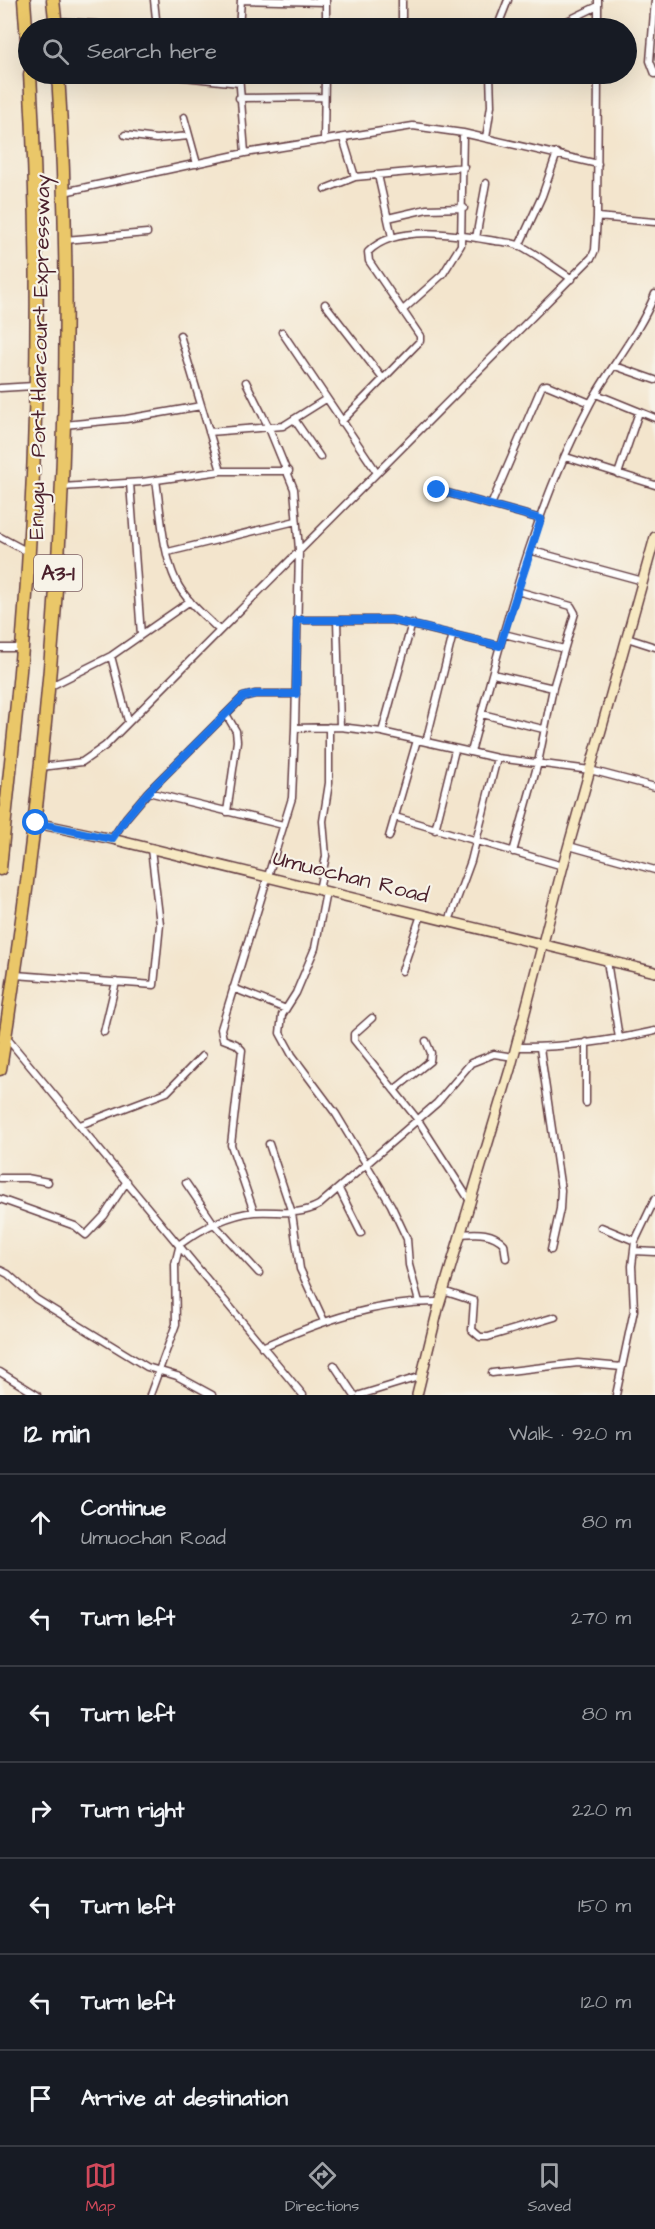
<!DOCTYPE html>
<meta charset="utf-8">
<style>
body{margin:0;font-family:"Architects Daughter",sans-serif;background:#242831;color:#f1f3f6}
.stop{position:absolute;width:18px;height:18px;margin:-14px;border:4px solid #1a73e8;border-radius:50%;background:#fff}
.stop.end{background:#1a73e8;border-color:#fff;box-shadow:0 2px 6px #0008}
.list{margin:0;padding:0;list-style:none}
h2{display:flex;justify-content:space-between;align-items:center;height:78px;margin:0;padding:0 24px;font-size:26px}
h2 small{font-size:20px;font-weight:400;color:#9ea1a6}
.list li{display:grid;grid-template-columns:39px 1fr auto;gap:18px;align-items:center;box-sizing:border-box;height:96px;padding:0 24px;border-top:2px solid #363941}
.list b{display:block;font-size:22px;white-space:nowrap}
.list p{margin:0;font-size:20px;white-space:nowrap;color:#9ea1a6}
.list em{font-size:20px;font-style:normal;color:#9ea1a6}
.icon{flex:none;width:33px;height:33px;fill:none;stroke:currentColor;stroke-width:2;stroke-linecap:round;stroke-linejoin:round}
.map{position:relative;flex:none;width:655px;height:1395px;overflow:hidden}
.search{position:absolute;background:#171b24;box-shadow:0 6px 24px #0002;left:18px;right:18px;top:18px;height:66px;display:flex;align-items:center;gap:15px;box-sizing:border-box;padding:0 21px;border-radius:33px;color:#9ea1a6;font-size:22px}
.sheet{height:750px;background:#171b24}
nav{display:flex;justify-content:space-around;align-items:center;box-sizing:border-box;height:84px;border-top:2px solid #363941;background:#171b24;font-size:16px;color:#9ea1a6}
nav a{display:grid;justify-items:center;gap:3px}
nav .on{color:#d1495b}
.map>svg:first-child{display:block}
</style>
<div class="map">
<svg width="655" height="1395" viewBox="0 0 655 1395">
<rect width="100%" height="100%" fill="#f7f3e8"/>
<filter id="ink" filterUnits="userSpaceOnUse"><feTurbulence type="fractalNoise" baseFrequency=".0167" numOctaves="2"/><feDisplacementMap in="SourceGraphic" scale="12" xChannelSelector="R" yChannelSelector="G"/><feConvolveMatrix kernelMatrix="1 2 1 2 8 2 1 2 1" color-interpolation-filters="sRGB"/></filter>
<filter id="wash" filterUnits="userSpaceOnUse"><feTurbulence type="fractalNoise" baseFrequency=".008" numOctaves="4" result="noise"/><feDisplacementMap in="SourceGraphic" scale="24" xChannelSelector="R" yChannelSelector="G"/><feGaussianBlur stdDeviation="1.35" result="paint"/><feColorMatrix in="noise" values="0 0 0 0 0 0 0 0 0 0 0 0 0 0 0 0 0 1.4 0 .05"/><feComposite in="paint" operator="in"/></filter>
<g filter="url(#wash)">
<rect width="100%" height="100%" fill="#f3e5cd"/>
</g>
<g filter="url(#ink)">
<g fill="none" stroke-linecap="round" stroke-linejoin="round">
<defs>
<path id="street" d="M154,0l3,28
M241,0l85,2
M326,0v28
M598,0v28
M655,0l-5,61 5,13
M56,21l89,7
M239,28l2,-28
M402,28v-28
M497,28l11,-28
M558,28l11,-8 29,-14
M157,74l82,9
M239,74l6,79
M395,77v-3
M239,98l85,-1
M184,117l13,47
M125,135l31,4 33,-3
M343,138l12,39
M486,138l5,-32 -1,-32
M324,141l1,-67
M378,175l14,62
M325,189l30,-12 109,-10
M64,192l181,-39 168,-27 50,7 135,31
M597,217l58,5
M388,218l39,-9 37,-1
M476,238l10,-55
M65,240l82,-7
M519,246l23,-50 15,-43
M325,304l58,75
M403,310l40,-36 18,-29 2,-112
M282,332l94,139
M180,335l41,136
M615,366l40,14
M246,382l23,46 25,61 5,61 -4,178 -3,70 -71,231 2,10 13,5 6,6 -11,95 23,67
M0,388l34,-2
M596,394l59,24
M294,419l26,38
M341,422l79,-81v-5l-51,-75 -1,-9c27,-28 87,-18 121,-12 10,2 23,2 32,6 17,9 34,22 51,33
M64,425l62,-6 75,-13
M209,432l74,-6 43,-27
M566,457l89,28
M618,474l21,-62
M156,480c5,32 6,71 20,101 9,19 28,34 43,49
M130,483l11,152
M62,487l80,-5 79,-11h68
M437,490l104,29
M491,505l51,-119 5,-1 43,18
M0,537l28,15
M529,550l114,31
M168,552l128,-31
M297,620h95l108,26
M337,620l3,107
M504,634l60,15
M627,638l28,9
M0,648h22
M111,656l17,65
M493,674l60,14
M49,687l62,-31 79,-55
M226,714l10,17 1,10 -10,71
M482,714l61,15
M295,728l45,-1 42,5 115,26 93,12 65,17
M382,732l30,-109
M426,742l27,-108
M471,752c32,-117 61,-240 119,-348 20,-37 49,-70 65,-110
M41,767l41,-5 23,-16 487,-489 3,-7 2,-33 1,-143
M148,792l135,33
M395,817l168,49
M435,830l20,-80
M389,837l28,-97
M112,839l14,-21 22,-26 95,-95 12,-3h41
M569,846l86,24
M513,852l25,-89 15,-75 22,-75 -4,-7 -54,-15
M319,890l7,-34 -3,-35 6,-38v-56
M326,892l-11,56 -19,45 -14,22 -2,18 12,22 44,59 55,91 16,34 2,26 10,37
M449,921l22,-60 26,-103
M607,961l12,77
M402,971l19,-56
M15,975l139,10 6,-61 -9,-75
M233,988l53,21
M372,1018l-18,16v6l64,80 52,81
M104,1032l12,-50
M6,1037l297,358
M586,1042v61
M516,1047c46,1 94,-6 139,-16
M540,1048l21,142 -1,19 -9,41
M394,1090l36,-29 1,-8 -5,-12
M80,1125l87,-33 35,-36
M269,1144l23,69 8,56 24,52
M0,1178h27l21,4
M186,1183l28,41 45,49
M339,1189l22,44
M0,1199l75,27 11,9 18,-19 23,-35
M601,1227l34,14
M460,1234c16,-1 32,-3 44,10l2,14
M634,1251l21,1
M0,1270l8,4 28,25 111,68 30,9 35,19
M443,1291l31,10 -2,29 8,7h8l67,-20
M262,1347c59,-26 114,-46 178,-45
M334,1365l20,30
M0,1372l37,23
M492,1373l86,-10 44,4
M150,1395l26,-71 -1,-60 5,-20c21,-15 48,-29 74,-32 24,-2 43,5 65,-7l118,-102 34,-40 23,-9 20,3
M360,1395l62,-19
M616,1395l18,-85 -2,-44 3,-25 20,-42"/>
<path id="secondary" d="M36,823l76,16 543,133
M417,1395l21,-86 73,-243 52,-200 92,-329"/>
<path id="highway" d="M24,0l4,55
M53,0l3,28
M0,869c7,-74 16,-147 22,-221 16,-189 19,-385 8,-574
M0,1069c53,-331 80,-660 58,-995"/>
</defs>
<use href="#street" stroke="#633d43" stroke-width="9"/>
<use href="#secondary" stroke="#633d43" stroke-width="12"/>
<use href="#highway" stroke="#633d43" stroke-width="15"/>
<use href="#street" stroke="#fff" stroke-width="6"/>
<use href="#secondary" stroke="#f7e9c3" stroke-width="9"/>
<use href="#highway" stroke="#eac769" stroke-width="12"/>
</g>
</g>
<g fill="none" stroke-linecap="round" stroke-linejoin="round" filter="url(#ink)">
<path stroke="#1a73e8" stroke-width="8" d="M36,823l76,16 14,-21 22,-26 95,-95 12,-3h41l1,-74h95l108,26 41,-127 -104,-29"/>
</g>
<g text-anchor="middle" dominant-baseline="central" stroke-width="4.5" stroke-linejoin="round" paint-order="stroke">
<rect fill="#f7f3e8" stroke="#7e5f64" stroke-width="1.5" x="34" y="555" width="48" height="36" rx="4.5"/>
<g font-size="21" font-weight="bold" fill="#4a1f2b">
<text x="58" y="573">A3-1</text>
</g>
<g font-size="22" fill="#4a1f2b" stroke="#f7f3e8">
<text transform="translate(40 357) rotate(-89)">Enugu - Port Harcourt Expressway</text>
<text transform="translate(351 877) rotate(14)">Umuochan Road</text>
</g>
</g>
</svg>
<div class="stop" style="left:36px;top:823px"></div>
<div class="stop end" style="left:437px;top:490px"></div>
<div class="search"><svg class="icon" aria-label="search" viewBox="0 0 24 24"><circle cx="10" cy="10" r="6"/><path d="M15 15l6 6"/></svg>Search here</div>
</div>
<section class="sheet">
<h2>12 min<small>Walk · 920 m</small></h2>
<ul class="list">
<li><svg class="icon" aria-label="ahead" viewBox="0 0 24 24"><path d="M12 20V5M6 11l6-6 6 6"/></svg><div><b>Continue</b><p>Umuochan Road</p></div><em>80 m</em></li>
<li><svg class="icon" aria-label="left" viewBox="0 0 24 24"><path d="M17 20v-9H6M10 6l-5 5 5 5"/></svg><div><b>Turn left</b></div><em>270 m</em></li>
<li><svg class="icon" aria-label="left" viewBox="0 0 24 24"><path d="M17 20v-9H6M10 6l-5 5 5 5"/></svg><div><b>Turn left</b></div><em>80 m</em></li>
<li><svg class="icon" aria-label="right" viewBox="0 0 24 24"><path d="M7 20v-9h11M14 6l5 5-5 5"/></svg><div><b>Turn right</b></div><em>220 m</em></li>
<li><svg class="icon" aria-label="left" viewBox="0 0 24 24"><path d="M17 20v-9H6M10 6l-5 5 5 5"/></svg><div><b>Turn left</b></div><em>150 m</em></li>
<li><svg class="icon" aria-label="left" viewBox="0 0 24 24"><path d="M17 20v-9H6M10 6l-5 5 5 5"/></svg><div><b>Turn left</b></div><em>120 m</em></li>
<li><svg class="icon" aria-label="arrive" viewBox="0 0 24 24"><path d="M6 21V4h12l-3 4 3 4H6"/></svg><div><b>Arrive at destination</b></div></li>
</ul>
</section>
<nav>
<a class="on"><svg class="icon" aria-label="map" viewBox="0 0 24 24"><path d="M3 6l6-2 6 2 6-2v14l-6 2-6-2-6 2zM9 4v14M15 6v14"/></svg>Map</a>
<a><svg class="icon" aria-label="directions" viewBox="0 0 24 24"><path d="M12 3l9 9-9 9-9-9zM9 14v-3h6M13 9l2 2-2 2"/></svg>Directions</a>
<a><svg class="icon" aria-label="saved" viewBox="0 0 24 24"><path d="M7 4h10v16l-5-4-5 4z"/></svg>Saved</a>
</nav>
